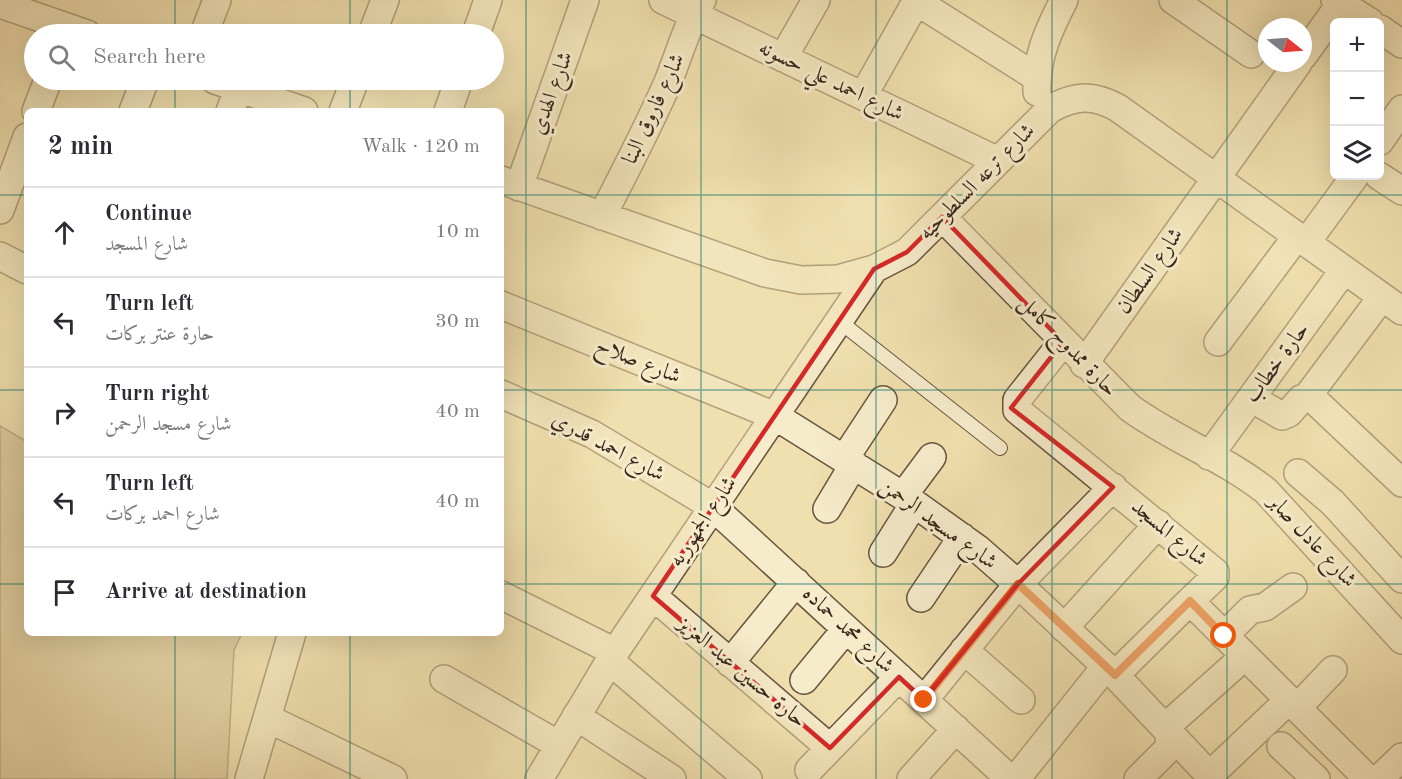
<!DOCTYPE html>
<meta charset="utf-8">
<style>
body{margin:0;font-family:"Old Standard TT",Amiri,serif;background:#f7f7f7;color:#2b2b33}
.controls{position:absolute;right:18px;top:18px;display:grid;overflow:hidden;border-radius:9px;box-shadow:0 6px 24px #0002}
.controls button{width:54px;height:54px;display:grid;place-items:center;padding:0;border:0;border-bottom:2px solid #e1e1e2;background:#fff;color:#2b2b33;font:30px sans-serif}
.compass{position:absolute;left:1258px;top:18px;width:54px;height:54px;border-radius:50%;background:#fff;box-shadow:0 6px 24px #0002;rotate:107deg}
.stop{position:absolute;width:18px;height:18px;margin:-14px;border:4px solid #ea580c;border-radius:50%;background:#fff}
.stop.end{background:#ea580c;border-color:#fff;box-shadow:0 2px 6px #0008}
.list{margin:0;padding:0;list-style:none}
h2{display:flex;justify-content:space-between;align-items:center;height:78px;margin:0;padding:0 24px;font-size:26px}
h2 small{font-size:20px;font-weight:400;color:#7c7c81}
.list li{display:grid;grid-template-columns:39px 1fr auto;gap:18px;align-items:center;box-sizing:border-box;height:90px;padding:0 24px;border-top:2px solid #e1e1e2}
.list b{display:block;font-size:22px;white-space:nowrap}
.list p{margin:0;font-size:20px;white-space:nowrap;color:#7c7c81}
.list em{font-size:20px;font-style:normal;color:#7c7c81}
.icon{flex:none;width:33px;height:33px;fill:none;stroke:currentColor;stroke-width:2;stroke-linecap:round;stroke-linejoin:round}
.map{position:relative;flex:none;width:1402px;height:779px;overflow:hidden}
.search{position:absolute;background:#fff;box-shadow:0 6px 24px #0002;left:24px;top:24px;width:480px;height:66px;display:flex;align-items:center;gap:15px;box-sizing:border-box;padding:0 21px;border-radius:33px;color:#7c7c81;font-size:22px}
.panel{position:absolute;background:#fff;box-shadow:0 6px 24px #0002;left:24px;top:108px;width:480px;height:528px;border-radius:9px}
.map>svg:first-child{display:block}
</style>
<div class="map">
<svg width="1402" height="779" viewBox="0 0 1402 779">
<rect width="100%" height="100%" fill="#f1e0af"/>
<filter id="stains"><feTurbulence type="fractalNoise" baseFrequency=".00333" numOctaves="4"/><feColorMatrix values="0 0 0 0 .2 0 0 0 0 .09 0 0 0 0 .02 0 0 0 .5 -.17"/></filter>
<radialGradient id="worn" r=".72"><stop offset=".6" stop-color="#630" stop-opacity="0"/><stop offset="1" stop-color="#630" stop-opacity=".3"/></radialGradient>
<path fill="#d2c196" stroke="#867458" stroke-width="1.5" d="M0,426l27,16v191h215l-8,17 -7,129h-227z"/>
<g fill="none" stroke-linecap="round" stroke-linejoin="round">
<defs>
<path id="lane" d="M839,321l161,127"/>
<path id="street" d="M663,0l335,161
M1173,0l78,54
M1335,0l35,22
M916,1l120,76
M0,4l87,30
M1380,29l22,15
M204,34l13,-34
M372,34l13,-34
M476,34l12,-34
M1303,56l38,-53
M783,58l33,-58
M215,80l89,31
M1037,92c-1,-35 11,-61 27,-92
M863,96l54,-96
M36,111l12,-31
M133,111l12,-31
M230,111l9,-23
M343,111l12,-31
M448,111l11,-31
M1380,141l22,-32
M1379,176l23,15
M501,180l264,93 36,7 37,-1 36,-10 33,-17 143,-143c25,-14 43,-15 68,-1l284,203
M519,187l66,-187
M0,210l27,-73
M602,216c23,-44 46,-89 66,-134 11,-27 19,-57 34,-82
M942,217l188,191c43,31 94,50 136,83l136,149
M1306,243l49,-67
M0,256l27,14
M501,305l274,111 136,85 67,48 40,35 97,91 98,104
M1063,342l-46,58v10l198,162v5l-25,24 178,178
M1218,342l79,-106
M1084,364l214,-301
M501,394l91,40 120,72 298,273
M1307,397l75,-100
M1251,398l31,18 7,-3 12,-14 11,-1 90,85
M1209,456l135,-186
M845,458l38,-58
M1298,473l35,30 69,76
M903,496l29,-39
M827,509l27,-45
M883,553l27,-43 1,-9
M501,595l114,57
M653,596l177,152
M921,598l41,-61
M1064,628l94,-104
M1224,636l26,-26 15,-3 28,-20
M964,650l57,50
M610,661l138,118
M730,663l66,-81
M1115,675l75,-74
M444,679l115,66
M804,680l42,-51
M924,700l94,-116 95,-97
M1297,708l36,-38
M576,716l96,63
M267,718l126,61
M1281,746l35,33
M809,770l90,-93
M1210,775l79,-75
M249,779l43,-146
M539,779l76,-127 259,-383
M911,779l45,-50
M1016,779l90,-113
M1138,779l31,-31 1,-25 75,-67
M1379,779l23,-22"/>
</defs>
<use href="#lane" stroke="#67553f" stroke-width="16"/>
<use href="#street" stroke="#67553f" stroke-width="30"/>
<use href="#lane" stroke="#f6ebcb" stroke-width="14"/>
<use href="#street" stroke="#f6ebcb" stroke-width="27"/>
</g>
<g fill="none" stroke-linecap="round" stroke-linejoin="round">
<path stroke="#ea580c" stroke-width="8" d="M924,700l94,-116 97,91 75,-74 34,35"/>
</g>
<path d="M0 0H1402V779H0ZM942,217l121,125 -52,66 102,79 -95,97 -94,116 -25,-23 -69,71 -177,-152 221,-327 33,-17z" fill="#f1e0af" fill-opacity=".55" fill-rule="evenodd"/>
<path fill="none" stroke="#d62828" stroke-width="4.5" stroke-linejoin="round" d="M942,217l121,125 -52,66 102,79 -95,97 -94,116 -25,-23 -69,71 -177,-152 221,-327 33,-17z"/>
<path fill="none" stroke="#0f766e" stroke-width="1.5" stroke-opacity="0.55" d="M175,0v34M350,0v34M526,0v779M701,0v779M876,0v779M1052,0v779M1227,0v779M175,80v31M350,80v31M0,195h27M501,195h901M0,390h27M501,390h901M0,584h27M501,584h901M175,633v146M350,633v146"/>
<g text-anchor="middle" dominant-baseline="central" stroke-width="6" stroke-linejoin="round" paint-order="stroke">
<g font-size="22" fill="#39271a" stroke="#f6ebcb">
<text transform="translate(831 81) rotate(26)">شارع احمد علي حسونه</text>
<text transform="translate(552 93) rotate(-70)">شارع الهدي</text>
<text transform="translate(654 109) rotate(-65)">شارع فاروق البنا</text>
<text transform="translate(977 182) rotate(-45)">شارع ترعه السلطوحيه</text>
<text transform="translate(1150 271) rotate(-55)">شارع السلطان</text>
<text transform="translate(1068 346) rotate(46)">حارة ممدوح كامل</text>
<text transform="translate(638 361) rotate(22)">شارع صلاح</text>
<text transform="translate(1277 363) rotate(-54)">حارة خطاب</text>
<text transform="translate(608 447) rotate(28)">شارع احمد قدري</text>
<text transform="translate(703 522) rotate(-56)">شارع الجمهوريه</text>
<text transform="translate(938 524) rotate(36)">شارع مسجد الرحمن</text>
<text transform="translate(1169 533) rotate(40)">شارع المسجد</text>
<text transform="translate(1312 541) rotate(47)">شارع عادل صابر</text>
<text transform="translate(848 630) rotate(43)">شارع محمد حماده</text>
<text transform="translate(742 672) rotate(40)">حارة حسين عبد العزيز</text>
</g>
</g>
<rect width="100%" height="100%" filter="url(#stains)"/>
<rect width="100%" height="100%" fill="url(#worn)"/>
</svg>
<div class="controls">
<button>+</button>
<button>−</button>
<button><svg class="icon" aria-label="layers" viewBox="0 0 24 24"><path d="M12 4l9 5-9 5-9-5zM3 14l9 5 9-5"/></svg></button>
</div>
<svg class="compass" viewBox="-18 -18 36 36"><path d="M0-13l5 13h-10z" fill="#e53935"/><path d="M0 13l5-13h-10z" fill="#7c7c81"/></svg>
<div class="stop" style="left:1224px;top:636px"></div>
<div class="stop end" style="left:924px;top:700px"></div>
<div class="search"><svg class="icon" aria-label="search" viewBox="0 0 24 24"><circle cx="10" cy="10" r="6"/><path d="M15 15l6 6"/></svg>Search here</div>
<section class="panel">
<h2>2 min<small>Walk · 120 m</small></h2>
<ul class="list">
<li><svg class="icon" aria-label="ahead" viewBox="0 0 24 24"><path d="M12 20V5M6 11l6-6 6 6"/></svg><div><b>Continue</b><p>شارع المسجد</p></div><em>10 m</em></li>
<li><svg class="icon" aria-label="left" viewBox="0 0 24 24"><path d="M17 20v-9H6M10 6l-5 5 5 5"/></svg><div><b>Turn left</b><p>حارة عنتر بركات</p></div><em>30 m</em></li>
<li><svg class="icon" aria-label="right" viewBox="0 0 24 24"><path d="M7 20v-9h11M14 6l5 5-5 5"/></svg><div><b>Turn right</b><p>شارع مسجد الرحمن</p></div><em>40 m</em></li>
<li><svg class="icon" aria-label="left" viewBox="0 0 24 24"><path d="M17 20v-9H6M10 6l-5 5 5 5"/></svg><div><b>Turn left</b><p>شارع احمد بركات</p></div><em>40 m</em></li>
<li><svg class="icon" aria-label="arrive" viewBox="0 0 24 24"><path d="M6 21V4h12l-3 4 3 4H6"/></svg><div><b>Arrive at destination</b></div></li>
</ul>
</section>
</div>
